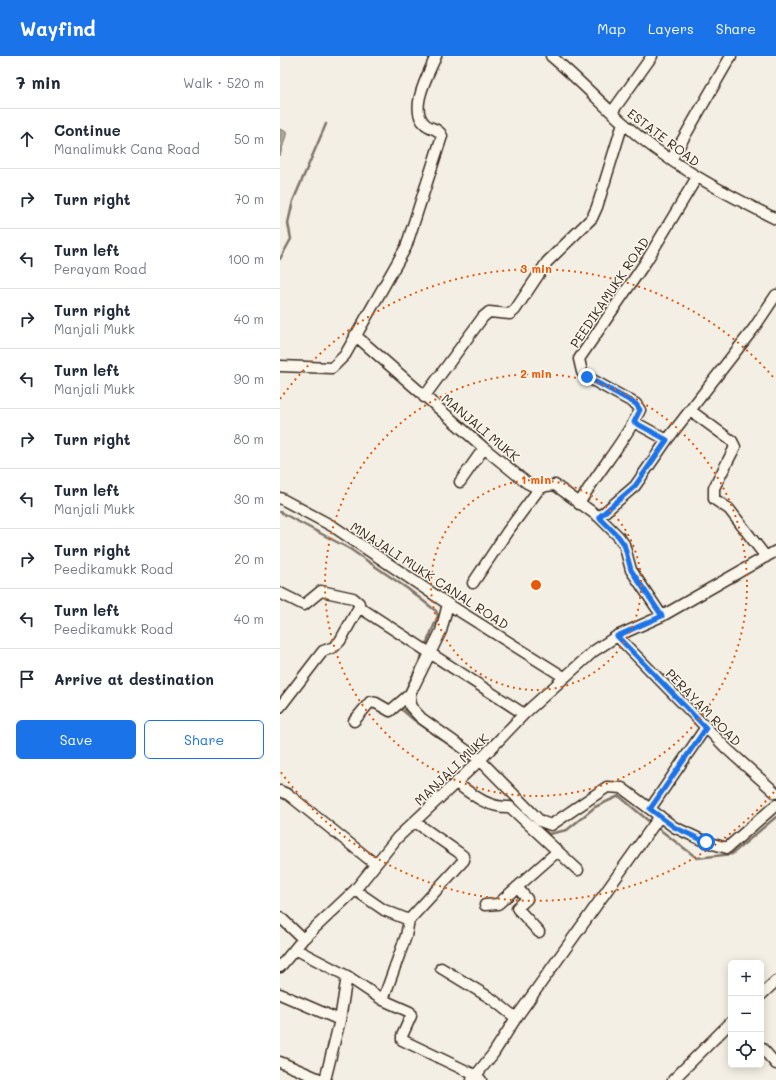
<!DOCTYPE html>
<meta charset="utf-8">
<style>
body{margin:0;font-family:Mali,sans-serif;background:#f6f6f7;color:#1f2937}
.controls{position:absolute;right:12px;bottom:12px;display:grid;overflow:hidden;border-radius:6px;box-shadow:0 2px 10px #0003}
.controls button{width:36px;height:36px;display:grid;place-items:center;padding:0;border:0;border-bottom:1px solid #e0e1e3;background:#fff;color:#1f2937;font:20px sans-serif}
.stop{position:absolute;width:12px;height:12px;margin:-9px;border:3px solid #1a73e8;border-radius:50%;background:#fff}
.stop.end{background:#1a73e8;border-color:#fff;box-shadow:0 1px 4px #0008}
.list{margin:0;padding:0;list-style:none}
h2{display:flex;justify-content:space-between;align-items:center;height:52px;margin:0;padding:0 16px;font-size:17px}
h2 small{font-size:13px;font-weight:400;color:#747a83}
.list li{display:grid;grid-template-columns:26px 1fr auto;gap:12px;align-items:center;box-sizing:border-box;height:60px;padding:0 16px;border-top:1px solid #e0e1e3}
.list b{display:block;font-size:15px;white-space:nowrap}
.list p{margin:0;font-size:13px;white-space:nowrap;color:#747a83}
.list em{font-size:13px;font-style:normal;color:#747a83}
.actions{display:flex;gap:8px;padding:12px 16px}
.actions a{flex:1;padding:9px 0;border:1px solid #1a73e8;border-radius:6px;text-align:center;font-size:14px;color:#1a73e8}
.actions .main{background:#1a73e8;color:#fff}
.icon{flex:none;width:22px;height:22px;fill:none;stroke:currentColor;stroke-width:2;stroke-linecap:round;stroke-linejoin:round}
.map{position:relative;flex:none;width:496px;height:1024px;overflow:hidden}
header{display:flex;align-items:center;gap:24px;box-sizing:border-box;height:56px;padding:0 20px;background:#1a73e8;color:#fff}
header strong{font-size:19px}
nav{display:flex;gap:22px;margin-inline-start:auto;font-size:14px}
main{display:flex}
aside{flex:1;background:#fff}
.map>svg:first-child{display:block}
</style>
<header>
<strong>Wayfind</strong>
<nav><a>Map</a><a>Layers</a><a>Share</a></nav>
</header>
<main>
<aside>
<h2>7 min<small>Walk · 520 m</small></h2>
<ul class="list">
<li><svg class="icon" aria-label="ahead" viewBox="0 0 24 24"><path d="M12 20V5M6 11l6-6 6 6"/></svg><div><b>Continue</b><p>Manalimukk Cana Road</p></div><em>50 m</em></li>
<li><svg class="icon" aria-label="right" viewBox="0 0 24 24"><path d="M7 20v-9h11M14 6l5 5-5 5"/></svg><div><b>Turn right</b></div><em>70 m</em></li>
<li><svg class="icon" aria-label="left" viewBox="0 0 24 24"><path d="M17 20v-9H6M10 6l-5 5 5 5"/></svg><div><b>Turn left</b><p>Perayam Road</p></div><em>100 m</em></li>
<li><svg class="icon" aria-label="right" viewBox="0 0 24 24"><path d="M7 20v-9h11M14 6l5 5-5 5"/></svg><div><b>Turn right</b><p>Manjali Mukk</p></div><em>40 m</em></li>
<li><svg class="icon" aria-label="left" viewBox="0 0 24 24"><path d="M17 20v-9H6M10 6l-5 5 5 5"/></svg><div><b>Turn left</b><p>Manjali Mukk</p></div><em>90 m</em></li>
<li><svg class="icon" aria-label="right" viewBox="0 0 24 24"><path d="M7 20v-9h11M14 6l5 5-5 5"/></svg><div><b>Turn right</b></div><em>80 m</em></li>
<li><svg class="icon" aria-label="left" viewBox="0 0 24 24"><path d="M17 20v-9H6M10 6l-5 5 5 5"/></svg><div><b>Turn left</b><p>Manjali Mukk</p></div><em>30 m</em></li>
<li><svg class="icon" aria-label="right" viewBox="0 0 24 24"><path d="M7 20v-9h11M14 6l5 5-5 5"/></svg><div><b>Turn right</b><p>Peedikamukk Road</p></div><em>20 m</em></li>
<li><svg class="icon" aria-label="left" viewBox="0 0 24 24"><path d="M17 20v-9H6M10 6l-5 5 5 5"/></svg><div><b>Turn left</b><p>Peedikamukk Road</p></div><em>40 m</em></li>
<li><svg class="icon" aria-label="arrive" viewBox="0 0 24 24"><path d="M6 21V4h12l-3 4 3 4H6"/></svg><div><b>Arrive at destination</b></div></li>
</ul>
<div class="actions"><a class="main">Save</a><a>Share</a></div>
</aside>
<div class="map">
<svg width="496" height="1024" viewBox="0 0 496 1024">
<rect width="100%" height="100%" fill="#f3efe4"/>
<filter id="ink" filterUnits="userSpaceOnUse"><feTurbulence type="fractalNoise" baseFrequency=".025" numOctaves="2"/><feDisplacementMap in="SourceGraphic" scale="8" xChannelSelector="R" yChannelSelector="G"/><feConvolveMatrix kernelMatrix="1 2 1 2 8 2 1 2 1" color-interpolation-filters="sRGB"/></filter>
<g filter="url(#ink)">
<path fill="#afa69a" stroke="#817468" d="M0,73l7,3 -7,24z"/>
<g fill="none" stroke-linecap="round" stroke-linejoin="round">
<path stroke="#817468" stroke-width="2.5" d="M0,203l11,-20 -3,-16 5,-22 33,-77
M0,456l70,37 58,40 28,22 2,5 -13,31
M124,638l19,-41
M121,650v3l13,11 57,40
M260,770l9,8 18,-4 28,-23 24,-11 32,27
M375,770l42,32 35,-4 44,-37"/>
<defs>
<path id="minor" d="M271,0c25,21 47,44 71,66 45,41 100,70 154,97
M332,56l40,-56
M391,104l60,-104
M75,279l129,113 43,35 12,6 7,-3 9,-1 44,32 19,19 6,8 7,26 31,46
M0,310l52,2 13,-13 61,-108 36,-111c-3,-8 -12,-7 -17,-12 -17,-15 4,-51 11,-68
M144,341l59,-80 6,-5 21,2 5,-4 32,-48 45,-44 5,-11 26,-84
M411,355l41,30 3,6 -21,41v11l15,10 37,48
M354,366l33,18 87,-112 22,-33
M180,426l24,-34
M0,442l54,29 114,77 116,73
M299,448c18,-32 45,-61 61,-94l-4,-6 -49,-27 -5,-5 -3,-13 68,-99 50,-83
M319,461l36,-31 32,-46
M193,527l34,-51 32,-43
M0,537l24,12 17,-14 32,7 6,5v4l-19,34 -6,6 -11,4 -43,56
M168,548l-7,27 -31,63v12l11,12 59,42 60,61 11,4 56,-38 15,1 52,39 32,15 21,6 49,-43
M79,551l165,107
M337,580l110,113 49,44
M74,665l16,-19 6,1 14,8 20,-17
M176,727c17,12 32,25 54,24l68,63
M0,735l9,4 86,69
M370,753l56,-82
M237,831l10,12 -10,9 22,24
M75,834l29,20 25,10
M205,849l13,-1 60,-53
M0,861l23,22
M15,893l52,27 36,24 27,12 1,4 -9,20v4l73,35 6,5
M0,911l23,-28 52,-49 42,-52 83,-78 44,-46 70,-63 23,-15 45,-20 114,-65
M161,912l51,31 24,19
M0,938l60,26
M481,939l15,-14
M103,944l23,-64 3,-16 55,-60 -1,-4 -5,-4 -43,-30
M481,991l15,17
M0,1006l42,18
M45,1024l15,-60 7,-44
M192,1024l21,-26 23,-36 144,-202
M393,1024l58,-58"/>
</defs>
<use href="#minor" stroke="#3b2a1e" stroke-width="13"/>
<use href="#minor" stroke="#fbf7ec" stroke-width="10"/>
</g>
</g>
<g fill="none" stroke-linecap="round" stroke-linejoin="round" filter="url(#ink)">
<path stroke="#1a73e8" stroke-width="5" d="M307,321l49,27 4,6 -6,12 33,18 -32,46 -36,31 19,19 6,8 7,26 31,46 -45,20 89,92 -56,81 24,18 32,15"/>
</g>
<g fill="none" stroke="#e8590c" stroke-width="2" stroke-dasharray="2 4">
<circle cx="256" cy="529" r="105"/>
<circle cx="256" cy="529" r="211"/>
<path d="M494 736A316 316 0 0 1 0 715M0 343A316 316 0 0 1 494 322"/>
</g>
<g text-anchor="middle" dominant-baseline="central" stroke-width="3" stroke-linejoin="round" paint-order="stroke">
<g font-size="13" fill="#3b2a1e" stroke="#fbf7ec">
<text transform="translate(384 81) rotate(37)">ESTATE ROAD</text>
<text transform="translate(329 236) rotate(-56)">PEEDIKAMUKK ROAD</text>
<text transform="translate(201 371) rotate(40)">MANJALI MUKK</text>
<text transform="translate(150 519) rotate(33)">MNAJALI MUKK CANAL ROAD</text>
<text transform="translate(424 651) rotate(46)">PERAYAM ROAD</text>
<text transform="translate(171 713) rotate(-44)">MANJALI MUKK</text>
</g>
</g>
<circle cx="256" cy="529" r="6" fill="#e8590c" stroke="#fbf7ec" stroke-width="2"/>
<g font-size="12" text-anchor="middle" font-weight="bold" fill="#e8590c" stroke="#fbf7ec" stroke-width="3" stroke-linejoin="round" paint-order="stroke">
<text x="256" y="217">3 min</text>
<text x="256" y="322">2 min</text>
<text x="256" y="428">1 min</text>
</g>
</svg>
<div class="controls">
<button>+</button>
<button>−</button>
<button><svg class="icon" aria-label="locate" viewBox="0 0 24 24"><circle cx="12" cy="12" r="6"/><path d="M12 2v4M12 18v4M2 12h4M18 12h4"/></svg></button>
</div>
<div class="stop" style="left:426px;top:786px"></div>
<div class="stop end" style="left:307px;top:321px"></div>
</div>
</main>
